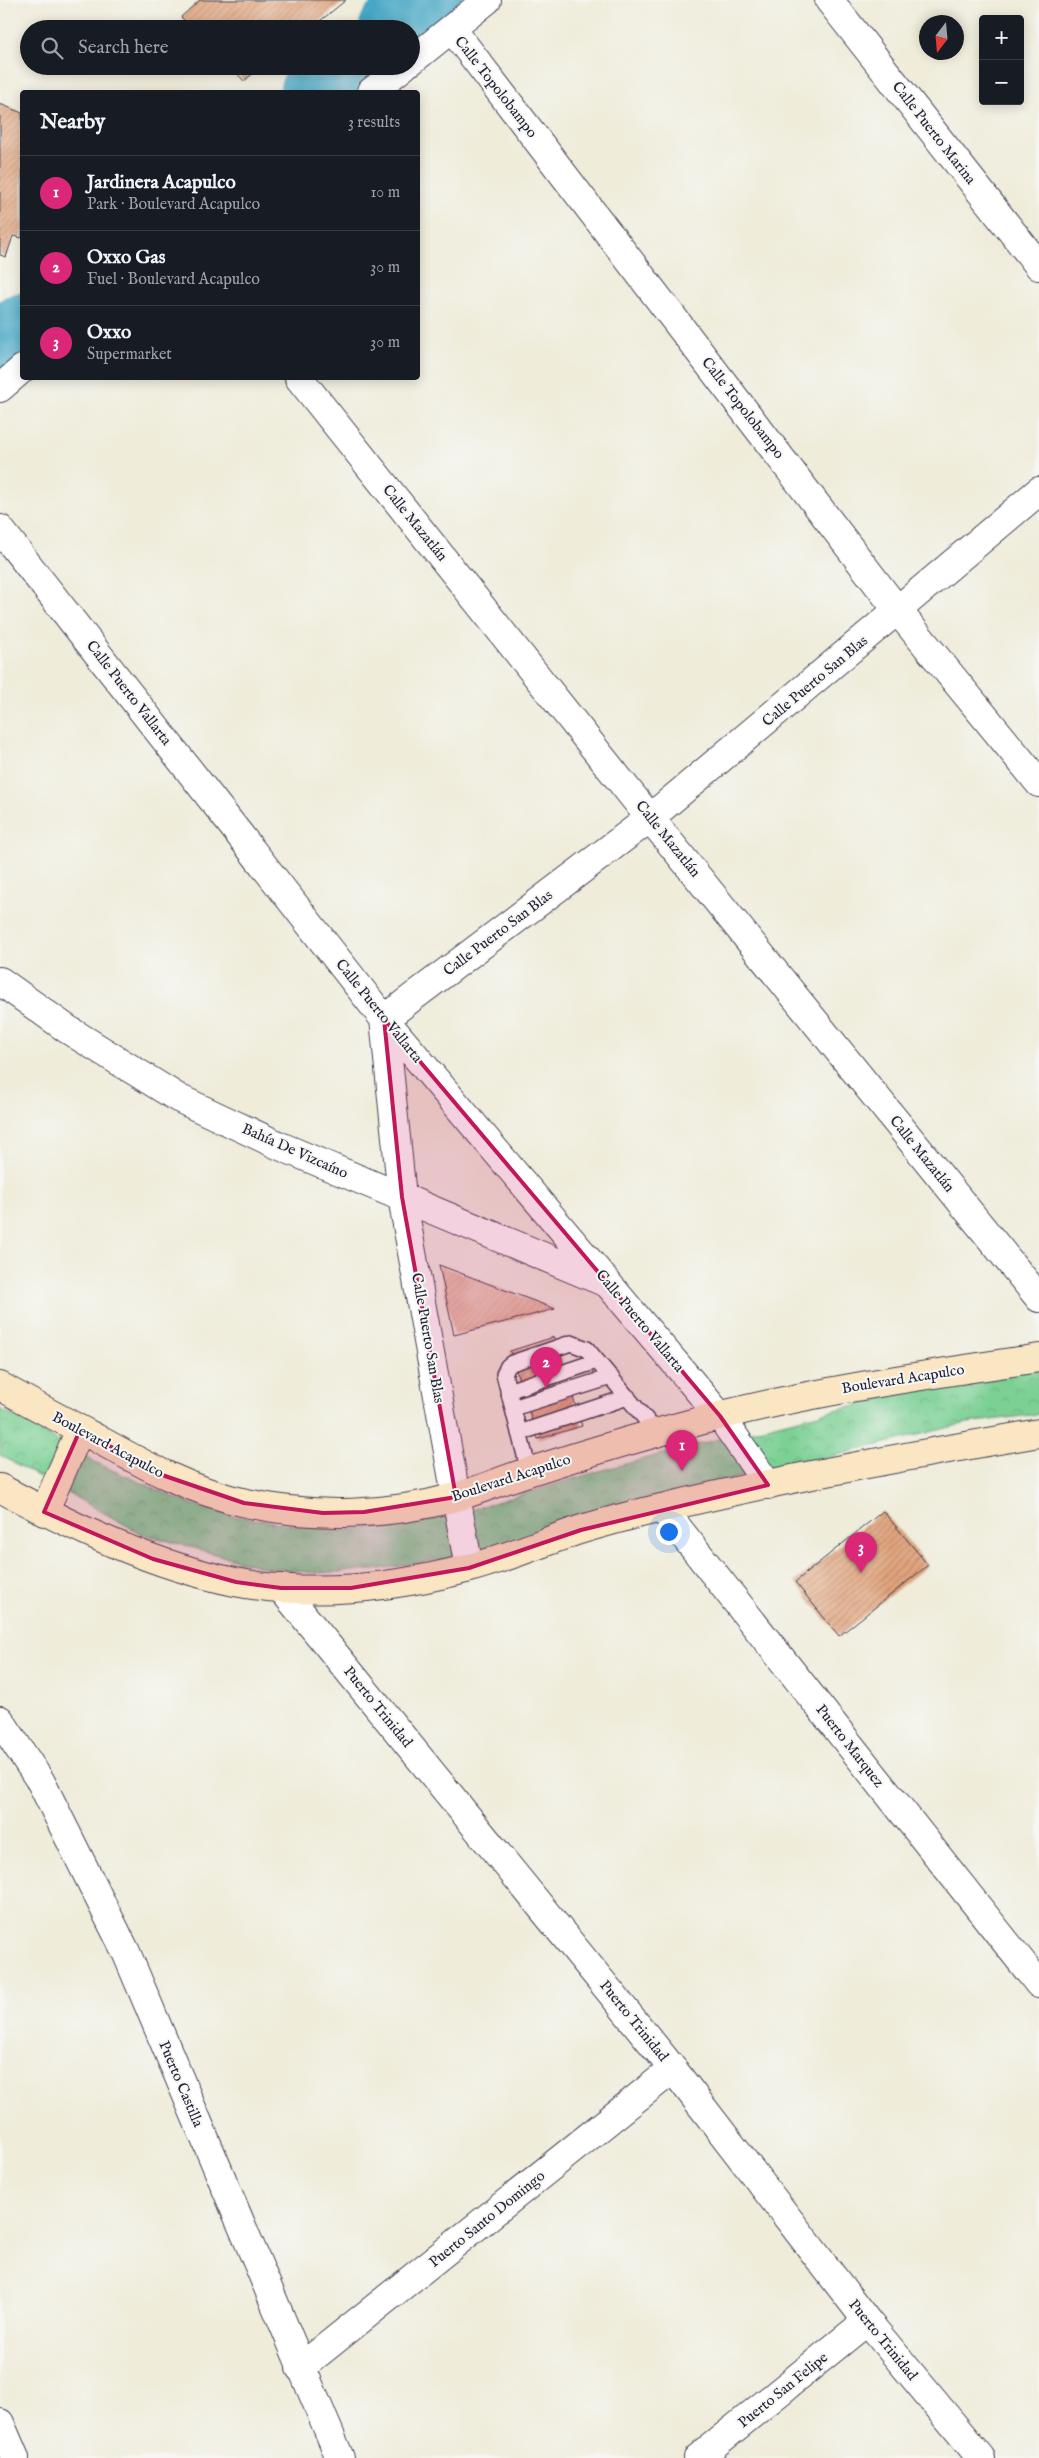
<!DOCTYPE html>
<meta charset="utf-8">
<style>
body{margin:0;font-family:"IM FELL English",serif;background:#242831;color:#f1f3f6}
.controls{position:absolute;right:15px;top:15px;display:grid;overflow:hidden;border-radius:5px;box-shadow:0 2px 12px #0003}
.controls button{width:45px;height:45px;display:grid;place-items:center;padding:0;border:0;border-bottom:1px solid #363941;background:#171b24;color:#f1f3f6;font:25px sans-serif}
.compass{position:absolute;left:919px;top:15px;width:45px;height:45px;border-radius:50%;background:#171b24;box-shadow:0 2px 12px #0003;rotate:196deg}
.you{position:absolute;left:668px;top:1531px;width:18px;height:18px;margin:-12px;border:4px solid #fff;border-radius:50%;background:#1a73e8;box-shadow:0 0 0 8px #1a73e833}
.badge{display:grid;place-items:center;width:32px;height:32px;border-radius:50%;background:#db2777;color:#fff;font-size:16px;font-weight:700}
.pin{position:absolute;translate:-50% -41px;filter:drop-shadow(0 1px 2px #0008)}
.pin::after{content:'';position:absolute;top:26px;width:18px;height:15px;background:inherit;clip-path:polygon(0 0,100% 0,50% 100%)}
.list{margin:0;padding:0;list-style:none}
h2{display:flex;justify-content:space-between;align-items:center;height:65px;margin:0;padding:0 20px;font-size:21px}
h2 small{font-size:16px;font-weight:400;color:#9ea1a6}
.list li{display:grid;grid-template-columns:32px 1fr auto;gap:15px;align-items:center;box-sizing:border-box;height:75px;padding:0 20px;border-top:1px solid #363941}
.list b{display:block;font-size:19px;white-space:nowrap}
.list p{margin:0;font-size:16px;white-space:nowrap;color:#9ea1a6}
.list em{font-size:16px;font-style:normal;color:#9ea1a6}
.icon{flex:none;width:28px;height:28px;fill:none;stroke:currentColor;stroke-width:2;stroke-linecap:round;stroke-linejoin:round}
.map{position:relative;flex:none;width:1039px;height:2458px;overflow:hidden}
.search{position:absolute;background:#171b24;box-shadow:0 2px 12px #0003;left:20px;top:20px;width:400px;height:55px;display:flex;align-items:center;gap:12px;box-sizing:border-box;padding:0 18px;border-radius:28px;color:#9ea1a6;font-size:19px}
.panel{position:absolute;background:#171b24;box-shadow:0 2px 12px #0003;left:20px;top:90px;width:400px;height:290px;border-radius:5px}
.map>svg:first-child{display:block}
</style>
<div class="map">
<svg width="1039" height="2458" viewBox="0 0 1039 2458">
<defs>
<pattern id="park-crowns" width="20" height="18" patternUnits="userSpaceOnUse" patternTransform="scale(1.25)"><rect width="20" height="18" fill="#7bd094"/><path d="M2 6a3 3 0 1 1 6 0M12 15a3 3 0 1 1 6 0" fill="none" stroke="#6ab280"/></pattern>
<pattern id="building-hatch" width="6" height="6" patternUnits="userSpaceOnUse" patternTransform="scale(1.25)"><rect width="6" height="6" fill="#e2a47d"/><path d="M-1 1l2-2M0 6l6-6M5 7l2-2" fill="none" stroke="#b78568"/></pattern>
</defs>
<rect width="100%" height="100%" fill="#f6f6f2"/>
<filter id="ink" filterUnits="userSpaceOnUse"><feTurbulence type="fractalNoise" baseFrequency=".02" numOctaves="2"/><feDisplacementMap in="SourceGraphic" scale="10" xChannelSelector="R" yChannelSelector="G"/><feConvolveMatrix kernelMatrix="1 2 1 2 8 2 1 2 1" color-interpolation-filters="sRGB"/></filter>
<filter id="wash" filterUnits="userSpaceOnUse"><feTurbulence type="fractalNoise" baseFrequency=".0096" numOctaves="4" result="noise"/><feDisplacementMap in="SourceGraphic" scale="20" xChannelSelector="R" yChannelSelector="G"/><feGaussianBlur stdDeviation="1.12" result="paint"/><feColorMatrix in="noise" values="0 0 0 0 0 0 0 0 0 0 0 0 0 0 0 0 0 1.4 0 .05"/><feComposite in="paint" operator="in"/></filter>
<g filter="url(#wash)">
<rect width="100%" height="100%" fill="#efecda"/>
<path fill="url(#park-crowns)" stroke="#4e7968" d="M1039,1368v46l-72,9 -158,39 -49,9 -296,85 -90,14 -56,3 -53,-5 -125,-35 -140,-78v-46l101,56 84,37 47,14 108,15 103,-13 160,-48 127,-34 238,-59z"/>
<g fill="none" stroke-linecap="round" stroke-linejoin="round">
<path stroke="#45a6c5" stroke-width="69" d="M393,29l36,-29
M314,92l32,-26
M0,345l22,-18"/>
</g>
<g id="blocks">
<path fill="url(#building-hatch)" d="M200,0h146l-36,29h-117l-12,-12z
M230,66h32l-18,15z
M0,104l22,9v125l-9,-2 -7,21 -6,-2z
M439,1265l116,44 -101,26z
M554,1337l28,89 -44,13 -28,-88z
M883,1511l45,54 -89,71 -44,-54z"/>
</g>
</g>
<g filter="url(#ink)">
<use href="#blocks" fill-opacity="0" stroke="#414053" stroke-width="1"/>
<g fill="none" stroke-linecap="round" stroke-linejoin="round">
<defs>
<path id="service" d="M508,1391l89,-30
M513,1408l98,-31
M519,1433l109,-36
M529,1471l-25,-97 4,-8 4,-3 59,-20 16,6 71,85"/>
<path id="minor" d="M829,0l210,266
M452,29l446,582 141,172
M411,61l76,-61
M371,92l33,-26
M299,378l351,440 389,480
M0,388l22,-19
M0,529l384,490 336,397 48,69
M0,981l67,48 111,69 102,48 324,136
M662,1508l377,476
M469,1568l-67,-371 -18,-178 266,-201 389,-327
M281,1588l392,481 194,252 114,137
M300,2368l373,-299
M0,2423l15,35
M698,2458l169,-137"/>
<path id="tertiary" d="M0,1720l41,62 85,170 214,506"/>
<path id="secondary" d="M0,1386c32,18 64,35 96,52 48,27 95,53 150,65 69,15 142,13 210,-6 25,-7 48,-18 72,-25 64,-21 129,-40 194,-57 105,-26 211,-41 317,-57
M0,1488c75,40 152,77 235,94 76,15 157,6 231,-13 38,-10 75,-26 113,-39 27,-8 55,-16 83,-22 124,-30 251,-53 377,-75
M44,1512l36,-82"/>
</defs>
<use href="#service" stroke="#414053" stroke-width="18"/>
<use href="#minor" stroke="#414053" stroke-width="30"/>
<use href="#tertiary" stroke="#414053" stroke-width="30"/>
<use href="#secondary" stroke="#414053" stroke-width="30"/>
<use href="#service" stroke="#fff" stroke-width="15"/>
<use href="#minor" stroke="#fff" stroke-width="28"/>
<use href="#tertiary" stroke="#fff" stroke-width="28"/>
<use href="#secondary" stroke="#fbe6c4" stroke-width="28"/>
</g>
</g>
<path fill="#c2185b" fill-opacity="0.2" stroke="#c2185b" stroke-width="4" stroke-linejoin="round" d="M384,1019l336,397 48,69 -187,45 -112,38 -118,20h-70l-45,-6 -83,-23 -109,-47 36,-82 85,46 79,27 79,10 41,-1 92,-15 -54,-300z"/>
<g text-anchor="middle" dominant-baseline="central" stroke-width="4" stroke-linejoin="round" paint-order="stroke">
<g font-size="15" fill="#22223b" stroke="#f6f6f2">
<text transform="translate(496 87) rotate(52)">Calle Topolobampo</text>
<text transform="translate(934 133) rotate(52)">Calle Puerto Marina</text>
<text transform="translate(743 408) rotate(52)">Calle Topolobampo</text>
<text transform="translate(415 523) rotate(51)">Calle Mazatlán</text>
<text transform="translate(815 681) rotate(-40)">Calle Puerto San Blas</text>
<text transform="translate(129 693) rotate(52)">Calle Puerto Vallarta</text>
<text transform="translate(668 839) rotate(51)">Calle Mazatlán</text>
<text transform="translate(498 933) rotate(-37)">Calle Puerto San Blas</text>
<text transform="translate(379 1011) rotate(51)">Calle Puerto Vallarta</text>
<text transform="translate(295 1151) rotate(24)">Bahía De Vizcaíno</text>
<text transform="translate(922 1154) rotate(51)">Calle Mazatlán</text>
<text transform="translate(640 1321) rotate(50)">Calle Puerto Vallarta</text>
<text transform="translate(428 1338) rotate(80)">Calle Puerto San Blas</text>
<text transform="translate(903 1379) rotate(-9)">Boulevard Acapulco</text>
<text transform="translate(108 1445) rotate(28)">Boulevard Acapulco</text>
<text transform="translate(511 1478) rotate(-18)">Boulevard Acapulco</text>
<text transform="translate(378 1707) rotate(51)">Puerto Trinidad</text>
<text transform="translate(850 1746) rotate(52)">Puerto Marquez</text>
<text transform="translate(634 2021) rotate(51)">Puerto Trinidad</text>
<text transform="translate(181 2084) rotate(67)">Puerto Castilla</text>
<text transform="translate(487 2219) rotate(-39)">Puerto Santo Domingo</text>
<text transform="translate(883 2340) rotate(51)">Puerto Trinidad</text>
<text transform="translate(783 2390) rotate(-39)">Puerto San Felipe</text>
</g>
</g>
</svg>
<div class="controls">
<button>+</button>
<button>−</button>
</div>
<svg class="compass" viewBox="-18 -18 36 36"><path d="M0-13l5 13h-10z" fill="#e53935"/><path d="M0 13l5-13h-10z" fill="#9ea1a6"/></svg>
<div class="you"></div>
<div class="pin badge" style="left:682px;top:1471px">1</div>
<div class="pin badge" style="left:546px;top:1388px">2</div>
<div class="pin badge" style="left:861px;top:1573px">3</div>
<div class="search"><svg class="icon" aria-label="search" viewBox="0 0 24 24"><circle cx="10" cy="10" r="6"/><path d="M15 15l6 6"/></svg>Search here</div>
<section class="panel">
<h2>Nearby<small>3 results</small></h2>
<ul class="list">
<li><span class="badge">1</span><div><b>Jardinera Acapulco</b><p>Park · Boulevard Acapulco</p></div><em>10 m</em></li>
<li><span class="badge">2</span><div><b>Oxxo Gas</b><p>Fuel · Boulevard Acapulco</p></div><em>30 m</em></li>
<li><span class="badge">3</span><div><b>Oxxo</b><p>Supermarket</p></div><em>30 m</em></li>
</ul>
</section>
</div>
